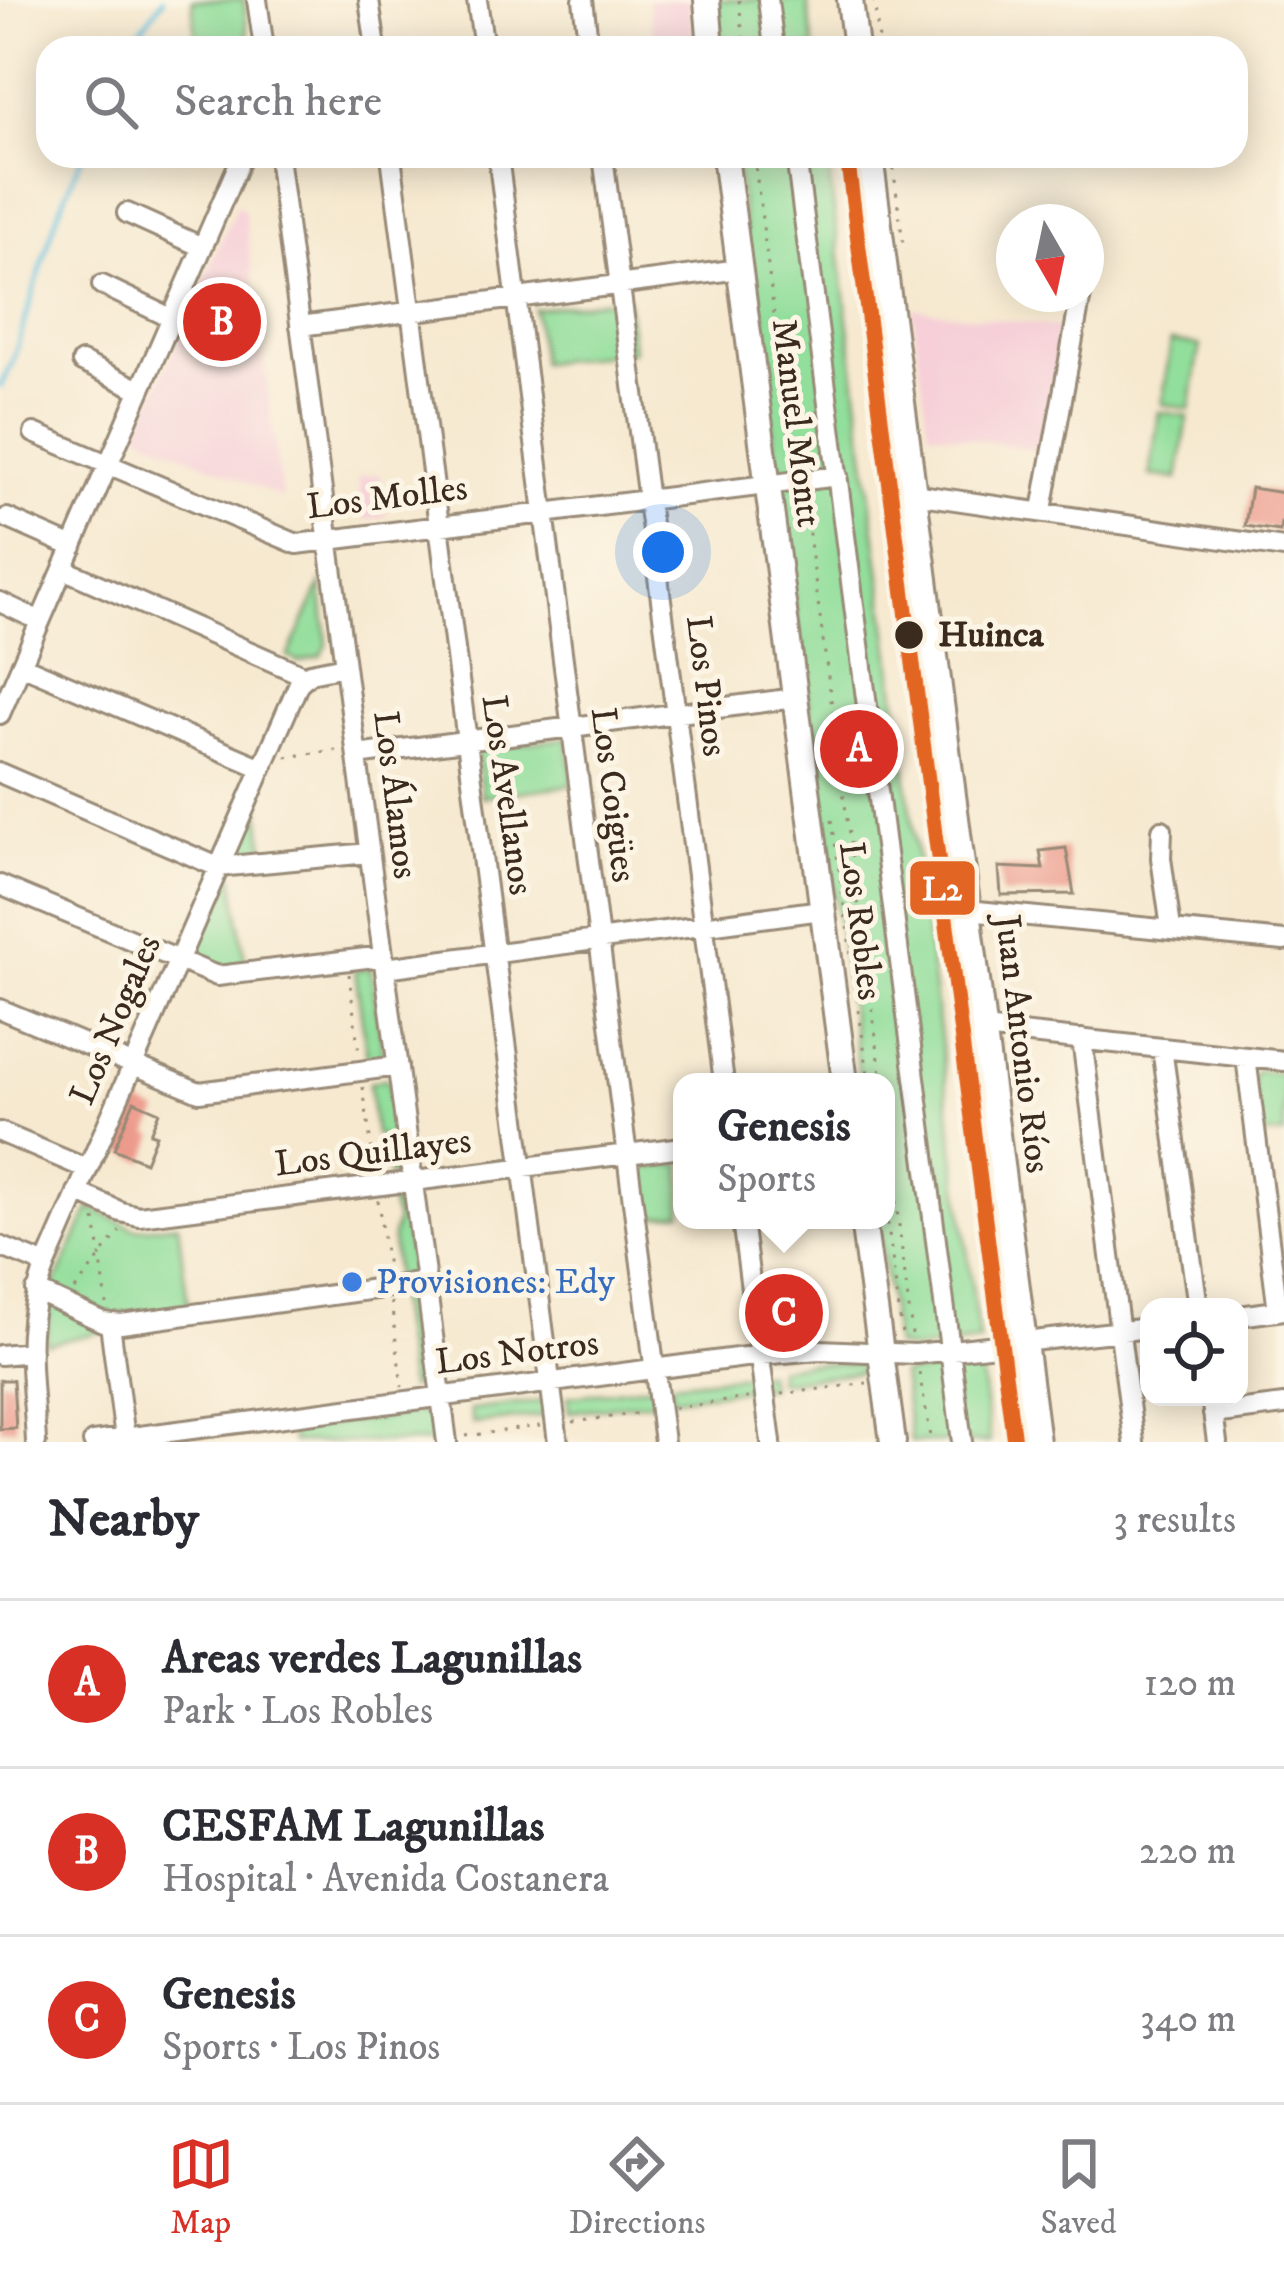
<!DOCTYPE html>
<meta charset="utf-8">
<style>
body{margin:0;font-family:"IM FELL DW Pica",serif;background:#f7f7f7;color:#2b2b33}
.controls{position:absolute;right:36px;bottom:36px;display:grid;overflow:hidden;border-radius:24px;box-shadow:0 6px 30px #0003}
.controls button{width:108px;height:108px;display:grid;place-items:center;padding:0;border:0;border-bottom:3px solid #e1e1e2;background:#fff;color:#2b2b33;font:60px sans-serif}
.compass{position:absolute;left:996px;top:204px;width:108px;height:108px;border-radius:50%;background:#fff;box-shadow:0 6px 30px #0003;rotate:171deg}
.you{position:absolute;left:663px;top:552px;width:42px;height:42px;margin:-30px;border:9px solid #fff;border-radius:50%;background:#1a73e8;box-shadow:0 0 0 18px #1a73e833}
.badge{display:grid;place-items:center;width:78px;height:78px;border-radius:50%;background:#d93025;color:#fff;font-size:39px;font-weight:700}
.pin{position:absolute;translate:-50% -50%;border:6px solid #fff;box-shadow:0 3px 12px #0006}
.popup{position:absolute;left:673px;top:1073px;width:222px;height:156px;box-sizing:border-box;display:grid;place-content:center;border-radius:24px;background:#fff;filter:drop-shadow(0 3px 9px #0005);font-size:39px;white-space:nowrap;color:#7c7c81}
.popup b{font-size:45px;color:#2b2b33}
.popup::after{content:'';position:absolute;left:50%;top:100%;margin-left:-24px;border:24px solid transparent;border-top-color:#fff}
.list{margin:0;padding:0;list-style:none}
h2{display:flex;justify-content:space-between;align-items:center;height:156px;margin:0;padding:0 48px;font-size:51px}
h2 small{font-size:39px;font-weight:400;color:#7c7c81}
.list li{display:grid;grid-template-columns:78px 1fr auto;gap:36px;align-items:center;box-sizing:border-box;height:168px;padding:0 48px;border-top:3px solid #e1e1e2}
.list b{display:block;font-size:45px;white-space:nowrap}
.list p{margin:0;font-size:39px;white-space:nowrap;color:#7c7c81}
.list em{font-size:39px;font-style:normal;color:#7c7c81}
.icon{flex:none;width:66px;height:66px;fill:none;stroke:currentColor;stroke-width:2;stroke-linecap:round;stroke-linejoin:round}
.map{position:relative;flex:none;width:1284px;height:1442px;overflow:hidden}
.search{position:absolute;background:#fff;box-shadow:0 6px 30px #0003;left:36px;right:36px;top:36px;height:132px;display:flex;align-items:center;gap:30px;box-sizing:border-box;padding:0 42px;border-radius:36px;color:#7c7c81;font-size:45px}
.sheet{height:660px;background:#fff}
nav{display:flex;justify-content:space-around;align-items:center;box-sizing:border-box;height:168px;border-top:3px solid #e1e1e2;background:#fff;font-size:33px;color:#7c7c81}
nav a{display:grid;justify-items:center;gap:6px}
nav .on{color:#d93025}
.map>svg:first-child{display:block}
</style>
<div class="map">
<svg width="1284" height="1442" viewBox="0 0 1284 1442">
<rect width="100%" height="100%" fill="#fcf5e5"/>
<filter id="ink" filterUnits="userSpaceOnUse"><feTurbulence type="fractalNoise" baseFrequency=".00833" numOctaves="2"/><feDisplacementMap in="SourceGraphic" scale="24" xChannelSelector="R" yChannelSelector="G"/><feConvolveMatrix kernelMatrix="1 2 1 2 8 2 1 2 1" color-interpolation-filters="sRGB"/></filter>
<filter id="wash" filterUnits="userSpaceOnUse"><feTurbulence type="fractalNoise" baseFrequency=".004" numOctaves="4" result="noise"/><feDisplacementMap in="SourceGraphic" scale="48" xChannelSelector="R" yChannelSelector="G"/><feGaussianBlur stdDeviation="2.7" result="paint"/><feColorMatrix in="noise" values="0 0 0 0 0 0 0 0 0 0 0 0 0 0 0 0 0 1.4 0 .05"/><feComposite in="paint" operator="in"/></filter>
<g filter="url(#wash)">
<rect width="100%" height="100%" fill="#f6e9d0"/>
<path fill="#f6cfd8" d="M648,0h41l5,38 -40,6z
M237,205l7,5 38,288 -145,-65z
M912,308l151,20 -18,124 -116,-21z
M380,474l6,42 -22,4 -6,-43z"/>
<path fill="#92de9b" stroke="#66845c" stroke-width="3" d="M192,0h52l5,48h-52z
M716,0h91l7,48h-94z
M735,156h92l152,1186 -65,8 -19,-4 -17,-126h8v-138h-26z
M627,298l6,53 -92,12 -7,-54z
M1171,341l29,5 -10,63 -28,-5z
M1159,412l29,4 -10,63 -28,-4z
M321,584l6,61 -6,11 -22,6 -11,-5z
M567,738l6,47 -91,12 -5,-47z
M259,802l6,51 -33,4z
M233,874l13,94 -19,2 -39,-10 36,-85z
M371,968l13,91 -16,4 -13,-93z
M1257,1071l27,3v61h-23l-8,-57z
M385,1079l4,3 9,92 -9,1 -7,-38 -7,-3 -6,-51z
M682,1164v49l-40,5 -6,-49z
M399,1191l13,81 -4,6 -13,-1 -3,-40 4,-17 -9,-28z
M90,1208l46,21 42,-5 11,89 -143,31 5,-51z
M410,1294l4,4 11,77 -3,8 -13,5 -12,-88z
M806,1363l58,1 3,7 -89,11 -1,-14z
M980,1366l10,76h-79l-9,-68z
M767,1373l2,14 -97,11 -1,-15z
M660,1384l2,16 -93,12 -2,-15z
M559,1399l2,15 -88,10 -3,-14z
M422,1412l10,12 2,18h-142l-1,-12z"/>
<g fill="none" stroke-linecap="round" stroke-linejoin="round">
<path stroke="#63c2e1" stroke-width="4.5" d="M127,48l36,-48
M0,387l12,-24 44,-144 26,-63"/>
</g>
<g id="blocks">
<path fill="#ec9a8b" d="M1251,488l33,5v30h-3l-1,8 -35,-5z
M1066,848l8,46 -73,1 -2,-28 44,2 -3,-18z
M134,1101l25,11 -9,21 6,2 -11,27 -31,-13z
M0,1380h13l3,48 -16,1z"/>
</g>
</g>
<g filter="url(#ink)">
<use href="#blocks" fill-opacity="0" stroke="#988a77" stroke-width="3"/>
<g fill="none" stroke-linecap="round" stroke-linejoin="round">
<defs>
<path id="minor" d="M257,0l7,48
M369,0l7,48
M477,0l7,48
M583,0l6,48
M768,0l6,48
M278,156l169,1286
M391,156l167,1286
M498,156l166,1286
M603,156l121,926
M796,156l166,1286
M127,213l75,34
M1086,268v-2
M102,285l69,33
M300,326l440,-57
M82,362l58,28
M34,433l263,111 541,-68
M914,494l370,54
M1042,510l39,-216
M7,518l66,29
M63,569l242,107
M0,602l40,19
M21,665l241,103
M0,714l242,-558
M357,755l438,-57
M0,773l218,94 151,-14
M1162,830l-1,28 10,70
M0,885l217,91 166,-20
M968,910l316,31
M385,968l437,-58
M0,1009l199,83 199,-26
M983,1029l301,32
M1082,1039l52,403
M1162,1048l36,259
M1246,1057l32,254
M0,1132l87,37
M77,1192l44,20 18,4 543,-69
M742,1220l29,222
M0,1246l46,19
M36,1291l67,31 18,2 305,-42
M1239,1316l45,-6
M110,1324l15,114
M0,1355l31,-3
M1211,1397l6,45
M1213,1414l71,-9
M36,1442c-3,-66 -15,-114 10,-177l253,-582 11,-10 35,-7
M93,1442l667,-87 59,-5 97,4 233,-26"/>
<path id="major" d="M707,0l4,48
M850,0l6,48
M725,156l120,926
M870,156l167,1286
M863,1220l30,222"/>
</defs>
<use href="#minor" stroke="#988a77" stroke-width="24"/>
<use href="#major" stroke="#988a77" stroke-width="30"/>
<path stroke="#988a77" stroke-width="3" stroke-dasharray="3 9" stroke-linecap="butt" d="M739,0l5,48
M874,0l6,48
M754,156l39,308
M892,156l11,88
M804,497l78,585
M286,757l50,-7
M832,820l37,262
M349,974l10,80
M1008,1051l8,62
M363,1087l11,80
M886,1117l26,217
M378,1200l9,68
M886,1211l16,123
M95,1219l12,85
M75,1290l45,-59
M391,1302l11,85
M919,1373l13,69
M781,1394l86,-11
M674,1408l74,-10
M573,1422l68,-9
M466,1436l74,-10"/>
<use href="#minor" stroke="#fff" stroke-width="18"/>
<use href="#major" stroke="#fff" stroke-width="24"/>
<defs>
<path id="rail-1" d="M847,156l167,1286"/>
</defs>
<use href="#rail-1" stroke="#fcf5e5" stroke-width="24"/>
<use href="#rail-1" stroke="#e36523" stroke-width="15"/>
</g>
</g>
<circle fill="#3b2a1e" stroke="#fcf5e5" stroke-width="4.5" cx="909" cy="635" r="16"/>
<circle fill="#3f7fe0" stroke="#fcf5e5" stroke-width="4.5" cx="352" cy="1282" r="12"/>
<g text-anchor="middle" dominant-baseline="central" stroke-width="10" stroke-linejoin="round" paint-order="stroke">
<g font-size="36" fill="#3b2a1e" stroke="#fcf5e5">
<text transform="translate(796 423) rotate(83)">Manuel Montt</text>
<text transform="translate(387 498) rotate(-7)">Los Molles</text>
<text transform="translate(706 686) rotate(83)">Los Pinos</text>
<text transform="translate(395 795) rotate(83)">Los Álamos</text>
<text transform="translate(507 795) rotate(82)">Los Avellanos</text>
<text transform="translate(613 795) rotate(83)">Los Coigües</text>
<text transform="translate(860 921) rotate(83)">Los Robles</text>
<text transform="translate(116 1020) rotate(-67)">Los Nogales</text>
<text transform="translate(1022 1044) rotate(83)">Juan Antonio Ríos</text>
<text transform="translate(373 1153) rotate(-7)">Los Quillayes</text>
<text transform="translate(517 1353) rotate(-7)">Los Notros</text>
</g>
<g font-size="36" font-weight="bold" fill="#3b2a1e" stroke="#fcf5e5" text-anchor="start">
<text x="938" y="635">Huinca</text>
</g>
<g font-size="36" fill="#366cbe" stroke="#fcf5e5" text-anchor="start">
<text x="376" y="1282">Provisiones: Edy</text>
</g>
</g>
<rect stroke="#fcf5e5" stroke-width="4.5" x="908" y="859" width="69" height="58" rx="12" fill="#e36523"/>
<g font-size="33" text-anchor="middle" font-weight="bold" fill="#fff">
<text x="942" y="900">L2</text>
</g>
</svg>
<div class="controls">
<button><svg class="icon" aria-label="locate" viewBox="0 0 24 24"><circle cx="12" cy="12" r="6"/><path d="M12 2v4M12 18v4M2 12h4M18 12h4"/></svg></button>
</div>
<svg class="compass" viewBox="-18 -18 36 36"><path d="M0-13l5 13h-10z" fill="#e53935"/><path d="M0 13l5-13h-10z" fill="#7c7c81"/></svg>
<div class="you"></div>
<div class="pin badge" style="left:859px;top:749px">A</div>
<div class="pin badge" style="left:222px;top:322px">B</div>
<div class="pin badge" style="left:784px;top:1313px">C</div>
<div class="popup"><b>Genesis</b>Sports</div>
<div class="search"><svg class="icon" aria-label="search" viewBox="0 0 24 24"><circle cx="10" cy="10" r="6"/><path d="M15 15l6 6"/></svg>Search here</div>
</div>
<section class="sheet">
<h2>Nearby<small>3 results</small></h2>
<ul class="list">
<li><span class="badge">A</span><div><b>Areas verdes Lagunillas</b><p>Park · Los Robles</p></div><em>120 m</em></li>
<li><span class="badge">B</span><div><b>CESFAM Lagunillas</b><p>Hospital · Avenida Costanera</p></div><em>220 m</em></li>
<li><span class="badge">C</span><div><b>Genesis</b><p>Sports · Los Pinos</p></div><em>340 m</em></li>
</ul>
</section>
<nav>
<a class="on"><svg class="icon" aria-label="map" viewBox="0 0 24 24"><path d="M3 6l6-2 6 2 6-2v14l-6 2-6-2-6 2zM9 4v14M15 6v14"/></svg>Map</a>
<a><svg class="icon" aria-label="directions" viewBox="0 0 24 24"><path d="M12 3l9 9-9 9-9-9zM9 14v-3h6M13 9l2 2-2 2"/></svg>Directions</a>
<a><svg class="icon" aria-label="saved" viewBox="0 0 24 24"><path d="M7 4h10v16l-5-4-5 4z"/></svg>Saved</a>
</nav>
